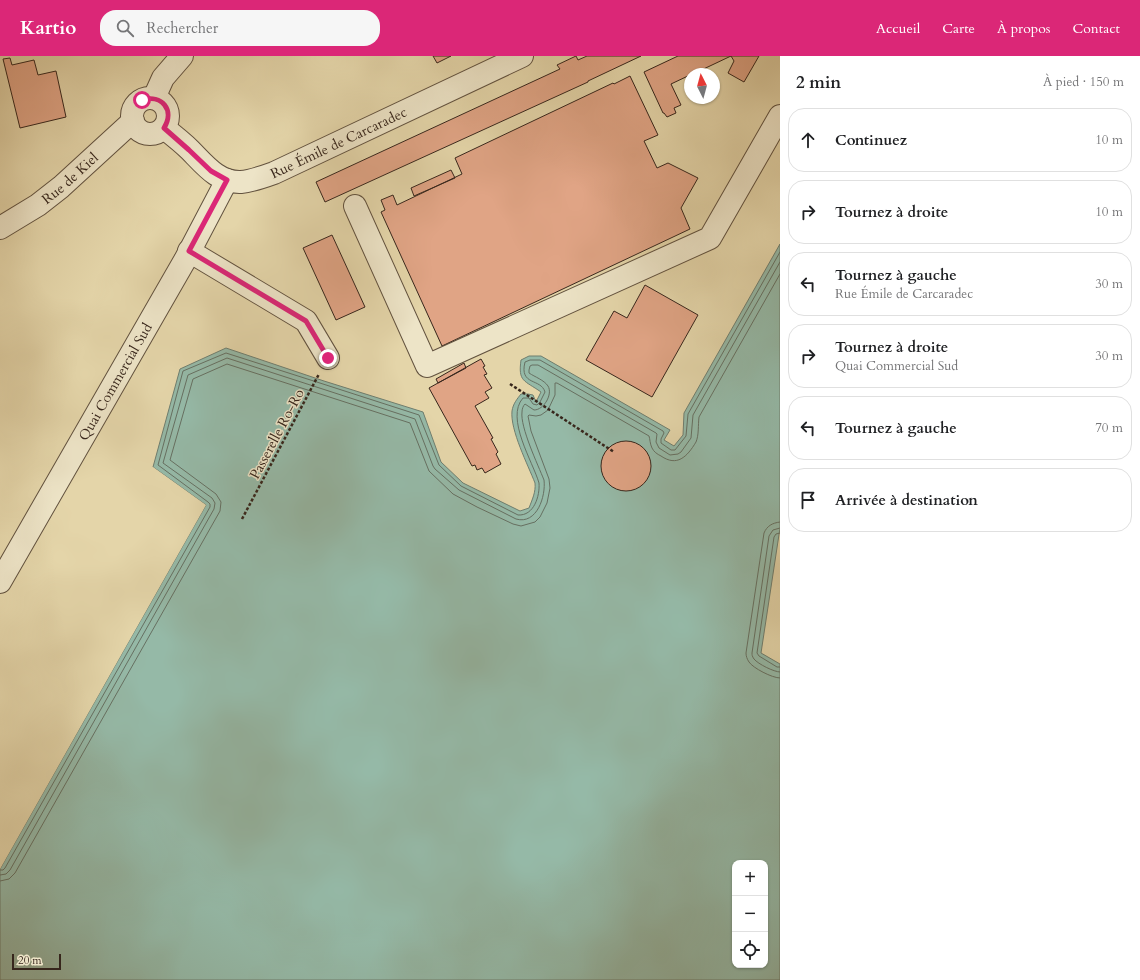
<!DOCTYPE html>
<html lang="fr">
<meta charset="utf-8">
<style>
body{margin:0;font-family:Cardo,serif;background:#f6f6f6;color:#202124}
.controls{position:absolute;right:12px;bottom:12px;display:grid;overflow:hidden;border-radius:8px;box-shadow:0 1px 3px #0004}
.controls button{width:36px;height:36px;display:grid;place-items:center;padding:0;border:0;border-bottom:1px solid #e0e0e0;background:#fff;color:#202124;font:20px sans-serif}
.compass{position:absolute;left:684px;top:12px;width:36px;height:36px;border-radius:50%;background:#fff;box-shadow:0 1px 3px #0004;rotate:354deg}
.scale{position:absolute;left:12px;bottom:10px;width:49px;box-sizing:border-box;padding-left:4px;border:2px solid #37261c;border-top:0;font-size:11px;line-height:14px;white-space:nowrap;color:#37261c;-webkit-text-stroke:3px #ede4c7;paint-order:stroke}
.stop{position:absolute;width:12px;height:12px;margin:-9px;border:3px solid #db2777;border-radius:50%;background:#fff}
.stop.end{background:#db2777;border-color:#fff;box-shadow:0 1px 4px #0008}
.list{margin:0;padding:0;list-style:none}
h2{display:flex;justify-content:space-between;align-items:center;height:52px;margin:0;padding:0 16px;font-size:17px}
h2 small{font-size:13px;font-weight:400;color:#757577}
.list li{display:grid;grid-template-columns:26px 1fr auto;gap:12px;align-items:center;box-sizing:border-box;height:64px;margin:0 8px 8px;padding:0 8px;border:1px solid #e0e0e0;border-radius:16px}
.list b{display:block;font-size:15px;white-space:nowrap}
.list p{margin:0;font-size:13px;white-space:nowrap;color:#757577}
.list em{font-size:13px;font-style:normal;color:#757577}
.icon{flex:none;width:22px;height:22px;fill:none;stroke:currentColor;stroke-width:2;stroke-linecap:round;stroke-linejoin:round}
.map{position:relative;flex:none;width:780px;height:924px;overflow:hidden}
header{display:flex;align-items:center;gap:24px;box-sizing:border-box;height:56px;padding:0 20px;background:#db2777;color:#fff}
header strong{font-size:19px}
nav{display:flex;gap:22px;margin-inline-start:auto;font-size:14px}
.search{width:280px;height:36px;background:#f6f6f6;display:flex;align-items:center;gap:10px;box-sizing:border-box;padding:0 14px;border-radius:16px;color:#757577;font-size:15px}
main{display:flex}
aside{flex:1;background:#fff}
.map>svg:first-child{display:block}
</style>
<header>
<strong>Kartio</strong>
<div class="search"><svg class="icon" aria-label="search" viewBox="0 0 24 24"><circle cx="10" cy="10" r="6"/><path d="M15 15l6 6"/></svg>Rechercher</div>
<nav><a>Accueil</a><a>Carte</a><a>À propos</a><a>Contact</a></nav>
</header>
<main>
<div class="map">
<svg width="780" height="924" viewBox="0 0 780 924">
<rect width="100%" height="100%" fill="#e4d5a9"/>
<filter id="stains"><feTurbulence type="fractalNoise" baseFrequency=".005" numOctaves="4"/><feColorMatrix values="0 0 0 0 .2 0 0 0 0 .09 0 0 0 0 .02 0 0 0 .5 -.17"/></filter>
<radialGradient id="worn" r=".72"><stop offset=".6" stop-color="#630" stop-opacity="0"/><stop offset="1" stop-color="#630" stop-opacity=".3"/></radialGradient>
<path fill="#95b9a7" stroke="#6f7e6f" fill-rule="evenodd" d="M780,188v284l-19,125 19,11v316h-780v-111l206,-364 -53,-38 27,-98 46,-21 98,33 99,31 18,50 22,21 57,28 9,-3c3,-8 7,-16 6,-25 -7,-18 -25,-53 -23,-72 1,-7 5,-12 9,-17h7l5,1 3,7 5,-10c-17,-12 -23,-10 -20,-32l8,-4h12l129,74 -6,10 10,6 9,-11 1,-22zM735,807h30v102h-30z"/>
<path fill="#e4d5a9" d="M153,411l53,38 -206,364v-4l204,-359 -52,-37z"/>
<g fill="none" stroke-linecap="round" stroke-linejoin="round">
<path stroke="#667062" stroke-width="1" d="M780,466c-8,1 -13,4 -16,11l-18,120c0,3 1,6 3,9 4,6 23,16 31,16
M780,472l-7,2 -4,6 -17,117c0,2 0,3 2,6 4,5 20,13 26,13
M780,477l-4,1 -2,3 -17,116 2,3 18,11h3
M0,814h3l2,-2 205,-361v-3l-2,-2 -50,-37 25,-94 43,-18 97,31 96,31 20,50 22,21 57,29c16,1 22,-19 21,-32 -6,-21 -34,-65 -16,-85h6l4,6 4,1 3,-3 5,-10c-4,-14 -26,-6 -20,-30l5,-2h10l123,71 1,2 -3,6v4l10,7h4l11,-14 2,-22 92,-162
M0,819l6,-1 4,-4 204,-361 1,-6 -3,-5 -49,-35 25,-88 39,-17 188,61 18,47 2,3 24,21 57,29c21,6 30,-23 28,-39 -6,-15 -24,-53 -22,-68 0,-3 1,-6 3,-8l9,6c10,0 19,-16 14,-24 -4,-6 -13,-9 -19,-13v-3l1,-4 2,-1h6l118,68 1,1 -1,8 3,6 11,7 8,-1 3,-2 10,-14 2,-23 87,-153
M0,825l9,-2 6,-6 205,-362 1,-9 -5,-8 -46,-34 23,-81 34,-15 183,59 19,48 24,23 24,13 36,17 8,2 14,-4 5,-5 7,-14 3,-15 -1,-9 -18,-48 -3,-15 1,-1 7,1 5,-1 7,-5 7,-15v-12h2l92,53c1,3 1,8 3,12 2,4 5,6 9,8 16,11 26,1 35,-14 3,-7 2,-17 3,-25l81,-143"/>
</g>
<path fill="#e0a485" stroke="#37261c" d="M433,0h18l-14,7z
M576,0l2,4 9,-4h54l-53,25v1l-263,120 -9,-20 244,-113 -3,-4z
M678,0h53l-38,18h-3v1l-19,9 10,21 -7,3 2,5 -9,4 -3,-4h-1l-19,-41z
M731,0h28l-15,26 -16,-9 6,-12z
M10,2l2,7 22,-5 4,15 18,-4 10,46 -46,11 -17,-69z
M630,20l28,59 -14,6 13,27 11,-5 30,15 -17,30 9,21 -248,117 -61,-134 4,-2 -4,-10 12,-5 4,10 65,-31 -7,-16 158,-75 1,1z
M451,114l4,8 -41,18 -3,-8z
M332,179l33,72 -29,13 -33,-72z
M645,229l53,30 -46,82 -66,-37 28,-49 13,7z
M481,303l4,7 -2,1 4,7 -3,1 8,13 -7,4 4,6 -14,8 18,32 -2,1 7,13 -2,2 5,10 -16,9 -3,-5 -5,2 -2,-5 -3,1 -43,-78z
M464,307l2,5 -28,15 -2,-4z
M601 410a25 25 0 1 1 50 0a25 25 0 1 1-50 0Z"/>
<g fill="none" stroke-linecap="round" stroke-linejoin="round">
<defs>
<g id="minor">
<path d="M154,42l9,-20 19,-22"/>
<circle cx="150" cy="60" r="18"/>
<path id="s1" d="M164,72c9,7 18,14 26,22 14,14 28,33 51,32 11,-1 22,-5 33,-9l248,-117"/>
<path d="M355,150l72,160 283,-128 70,-122"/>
<path id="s2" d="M0,172l38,-23 23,-18 72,-66"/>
<path d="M189,195l117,70 22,37"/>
<path id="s3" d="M0,526l185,-322 42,-80"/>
</g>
</defs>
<use href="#minor" stroke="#62523f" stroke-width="24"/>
<path stroke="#37261c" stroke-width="2.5" stroke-dasharray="3 2" stroke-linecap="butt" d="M510,328l104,68
M242,463l77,-145"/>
<use href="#minor" stroke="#ede4c7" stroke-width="22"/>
</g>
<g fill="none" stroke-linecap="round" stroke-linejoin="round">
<path stroke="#db2777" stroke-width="5" d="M142,44c20,-6 33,10 22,28l25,22 22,21 16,9 -38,71 117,70 22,37"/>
</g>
<g text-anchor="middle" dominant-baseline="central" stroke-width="3" stroke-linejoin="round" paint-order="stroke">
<g font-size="14" fill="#37261c" stroke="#ede4c7">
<text stroke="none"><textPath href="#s1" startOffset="202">Rue Émile de Carcaradec</textPath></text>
<text stroke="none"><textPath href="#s2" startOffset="86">Rue de Kiel</textPath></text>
<text stroke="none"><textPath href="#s3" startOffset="231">Quai Commercial Sud</textPath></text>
<text transform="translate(277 378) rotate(-62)">Passerelle Ro-Ro</text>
</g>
</g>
<rect width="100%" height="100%" filter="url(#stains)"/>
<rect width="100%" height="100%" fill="url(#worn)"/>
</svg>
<div class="controls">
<button>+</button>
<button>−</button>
<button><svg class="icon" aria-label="locate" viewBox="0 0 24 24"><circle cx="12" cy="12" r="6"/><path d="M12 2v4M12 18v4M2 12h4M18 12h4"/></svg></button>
</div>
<svg class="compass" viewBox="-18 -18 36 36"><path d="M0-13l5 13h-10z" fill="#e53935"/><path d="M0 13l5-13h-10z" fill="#757577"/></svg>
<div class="scale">20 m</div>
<div class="stop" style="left:142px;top:44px"></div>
<div class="stop end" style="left:328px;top:302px"></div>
</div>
<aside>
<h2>2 min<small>À pied · 150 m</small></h2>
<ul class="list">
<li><svg class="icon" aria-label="ahead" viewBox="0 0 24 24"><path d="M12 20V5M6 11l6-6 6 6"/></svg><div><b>Continuez</b></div><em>10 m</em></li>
<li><svg class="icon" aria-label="right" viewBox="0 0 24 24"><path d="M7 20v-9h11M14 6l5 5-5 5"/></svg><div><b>Tournez à droite</b></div><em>10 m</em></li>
<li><svg class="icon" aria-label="left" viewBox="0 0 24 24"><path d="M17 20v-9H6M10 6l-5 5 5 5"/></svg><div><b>Tournez à gauche</b><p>Rue Émile de Carcaradec</p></div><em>30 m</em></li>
<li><svg class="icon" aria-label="right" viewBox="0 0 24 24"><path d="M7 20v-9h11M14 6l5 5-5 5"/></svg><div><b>Tournez à droite</b><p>Quai Commercial Sud</p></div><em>30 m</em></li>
<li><svg class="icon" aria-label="left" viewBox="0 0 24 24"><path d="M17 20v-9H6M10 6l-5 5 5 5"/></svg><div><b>Tournez à gauche</b></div><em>70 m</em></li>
<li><svg class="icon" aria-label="arrive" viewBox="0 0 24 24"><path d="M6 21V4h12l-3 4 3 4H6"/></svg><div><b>Arrivée à destination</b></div></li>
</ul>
</aside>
</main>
